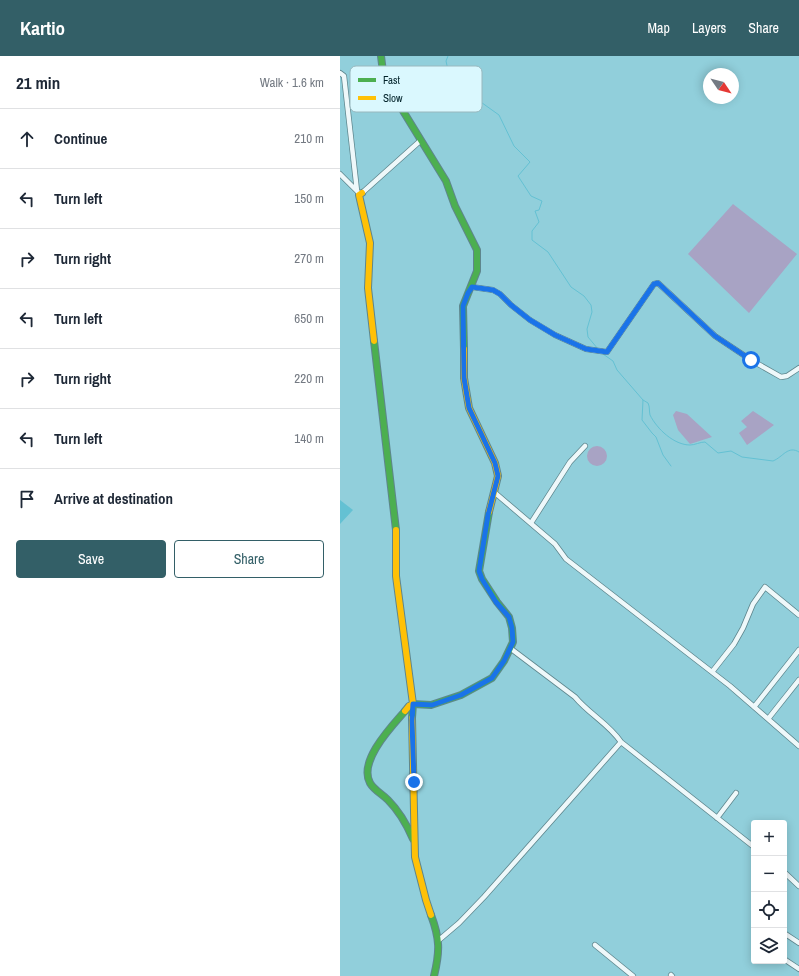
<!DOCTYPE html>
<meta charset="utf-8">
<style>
body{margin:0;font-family:"Archivo Narrow",sans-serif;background:#f2f2f3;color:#1f2937}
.controls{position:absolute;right:12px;bottom:12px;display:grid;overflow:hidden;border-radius:4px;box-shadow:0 2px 10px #0003}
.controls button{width:36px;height:36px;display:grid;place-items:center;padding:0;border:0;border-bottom:1px solid #e0e1e3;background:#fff;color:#1f2937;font:20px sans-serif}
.compass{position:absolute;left:363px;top:12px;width:36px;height:36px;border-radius:50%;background:#fff;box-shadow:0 2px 10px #0003;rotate:125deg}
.stop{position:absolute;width:12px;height:12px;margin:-9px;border:3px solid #1a73e8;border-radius:50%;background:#fff}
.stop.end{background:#1a73e8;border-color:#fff;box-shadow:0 1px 4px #0008}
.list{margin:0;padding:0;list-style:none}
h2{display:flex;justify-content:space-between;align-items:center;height:52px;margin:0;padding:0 16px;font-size:17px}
h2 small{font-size:13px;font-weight:400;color:#747a83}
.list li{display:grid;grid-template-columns:26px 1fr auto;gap:12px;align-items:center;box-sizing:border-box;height:60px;padding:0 16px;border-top:1px solid #e0e1e3}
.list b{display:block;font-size:15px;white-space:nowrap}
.list em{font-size:13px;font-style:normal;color:#747a83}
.actions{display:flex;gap:8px;padding:12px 16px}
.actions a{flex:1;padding:9px 0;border:1px solid #335f67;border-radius:4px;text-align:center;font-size:14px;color:#335f67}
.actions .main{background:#335f67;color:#fff}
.icon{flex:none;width:22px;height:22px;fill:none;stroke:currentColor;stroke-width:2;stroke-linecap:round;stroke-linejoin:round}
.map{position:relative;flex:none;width:459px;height:920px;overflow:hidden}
header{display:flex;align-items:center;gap:24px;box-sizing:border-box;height:56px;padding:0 20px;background:#335f67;color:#fff}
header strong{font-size:19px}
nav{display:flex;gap:22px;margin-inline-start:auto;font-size:14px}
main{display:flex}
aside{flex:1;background:#fff}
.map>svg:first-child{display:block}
</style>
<header>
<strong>Kartio</strong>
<nav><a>Map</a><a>Layers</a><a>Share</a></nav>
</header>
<main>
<aside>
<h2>21 min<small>Walk · 1.6 km</small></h2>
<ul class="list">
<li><svg class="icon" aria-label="ahead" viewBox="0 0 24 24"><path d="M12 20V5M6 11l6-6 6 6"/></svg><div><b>Continue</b></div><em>210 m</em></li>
<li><svg class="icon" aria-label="left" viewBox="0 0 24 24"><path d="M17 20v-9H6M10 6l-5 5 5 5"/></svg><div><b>Turn left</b></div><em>150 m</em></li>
<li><svg class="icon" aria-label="right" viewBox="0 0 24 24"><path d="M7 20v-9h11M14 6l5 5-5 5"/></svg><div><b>Turn right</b></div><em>270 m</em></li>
<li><svg class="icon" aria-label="left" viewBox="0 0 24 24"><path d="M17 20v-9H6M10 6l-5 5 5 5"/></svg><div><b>Turn left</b></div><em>650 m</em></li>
<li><svg class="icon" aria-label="right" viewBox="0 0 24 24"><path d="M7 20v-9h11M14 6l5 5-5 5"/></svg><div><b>Turn right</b></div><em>220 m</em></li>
<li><svg class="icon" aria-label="left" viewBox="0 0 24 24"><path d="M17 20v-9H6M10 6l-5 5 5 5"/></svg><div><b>Turn left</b></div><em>140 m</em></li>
<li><svg class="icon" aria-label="arrive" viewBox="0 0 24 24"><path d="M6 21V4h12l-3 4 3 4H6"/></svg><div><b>Arrive at destination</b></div></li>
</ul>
<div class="actions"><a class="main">Save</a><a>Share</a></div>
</aside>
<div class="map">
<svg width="459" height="920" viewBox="0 0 459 920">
<rect width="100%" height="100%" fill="#91cfdb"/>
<path fill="#a8a3c4" d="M393,148l64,50 -48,59 -61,-59z
M336,355l11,3 25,23 -22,7 -12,-14 -5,-15z
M413,355l21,14 -27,20 -8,-12 8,-6 -6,-6z
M247 400a10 10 0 1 1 20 0a10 10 0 1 1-20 0Z"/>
<path fill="#64c1d3" d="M0,444l13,10 -13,14z"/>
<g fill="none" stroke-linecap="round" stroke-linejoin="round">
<path stroke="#64c1d3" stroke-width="1" d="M108,0l-2,5 2,9 -3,22 7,8h26l21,15 15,31 16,16 -12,14 13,20 11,5 -3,9 -4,1 4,11 -7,9v9l16,12 23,35 13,9 7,9 1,7 -5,17 1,8 10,12
M263,298l10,7 4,9 26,30 -1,20 10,13 4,4 7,18 8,11
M303,344l5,3c2,4 1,8 2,12 7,14 24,30 40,30 5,0 10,-3 15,-3l13,11 13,-2 11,6 31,4c10,-4 15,-16 26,-9"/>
<defs>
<path id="street" d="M0,17l4,3 13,115
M0,118l19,19h3l58,-52
M132,231l21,3 7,4 11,11 19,15 25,15 31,14 21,3 47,-68 4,-1 57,53 36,24 30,17 6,-1 12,-8
M154,436l61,52 11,15 164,127 69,60
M191,467l39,-61 15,-16
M170,592l65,49c14,17 34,27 46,45l133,105
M372,616l22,-28 9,-16 10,-24 12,-17 34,28
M414,651l45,-57
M428,663l31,-39
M377,762l19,-25
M444,816l15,14
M444,877l15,10
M99,884l20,-17 25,-26 137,-155
M255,889l38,31
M444,903l15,10
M331,919l1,1"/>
<path id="fast" d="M41,0l3,24 62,101 9,25 22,44v21l-14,35 1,43
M34,285l22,189
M65,655c-13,15 -47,50 -35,72 4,7 12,11 18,17 11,11 19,25 25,39
M72,662l1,-14 18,1 30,-10 31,-17 12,-17 9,-19 -1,-14 -3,-11 -12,-15 -15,-23 -3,-8 10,-59
M91,859c9,24 9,36 3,61"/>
<path id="slow" d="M22,137l-3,2 11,48 -2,45 6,53
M124,293v29l5,30 26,55 3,13 -9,36
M56,474v46l17,128 -4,2 -4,5
M72,662l3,139 11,43 5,15"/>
</defs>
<use href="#street" stroke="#5e868d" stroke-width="6"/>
<use href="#fast" stroke="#5e868d" stroke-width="8"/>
<use href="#slow" stroke="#5e868d" stroke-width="8"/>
<use href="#street" stroke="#eef8fa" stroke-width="4.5"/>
<use href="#fast" stroke="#4caf50" stroke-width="6"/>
<use href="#slow" stroke="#ffc107" stroke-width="6"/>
</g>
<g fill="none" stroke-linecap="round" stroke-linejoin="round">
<path stroke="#1a73e8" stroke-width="5" d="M74,726l-2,-61 1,-17 19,1 29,-10 31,-17 12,-17 9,-19 -1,-14 -3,-11 -13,-15 -14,-23 -3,-8 9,-56 10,-39 -3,-13 -26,-55 -5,-30 -1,-72 5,-13 4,-6 21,3 7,4 11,11 19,15 25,15 31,14 21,3 47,-68 4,-1 57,53 36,24"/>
</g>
<rect x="10" y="10" width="132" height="46" rx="6" fill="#daf8fe" stroke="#99b8be" stroke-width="1"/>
<rect x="18" y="22" width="18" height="4" fill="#4caf50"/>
<rect x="18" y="40" width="18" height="4" fill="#ffc107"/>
<g font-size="11" fill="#002229">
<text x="43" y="28">Fast</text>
<text x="43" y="46">Slow</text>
</g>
</svg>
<div class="controls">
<button>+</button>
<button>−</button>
<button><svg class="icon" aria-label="locate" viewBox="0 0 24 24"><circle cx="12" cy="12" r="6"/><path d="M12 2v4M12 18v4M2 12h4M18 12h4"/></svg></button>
<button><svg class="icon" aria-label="layers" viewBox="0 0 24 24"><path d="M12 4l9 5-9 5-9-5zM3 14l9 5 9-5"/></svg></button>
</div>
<svg class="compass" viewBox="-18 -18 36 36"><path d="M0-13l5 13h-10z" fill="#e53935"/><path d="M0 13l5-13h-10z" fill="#747a83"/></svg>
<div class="stop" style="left:411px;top:304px"></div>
<div class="stop end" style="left:74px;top:726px"></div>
</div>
</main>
